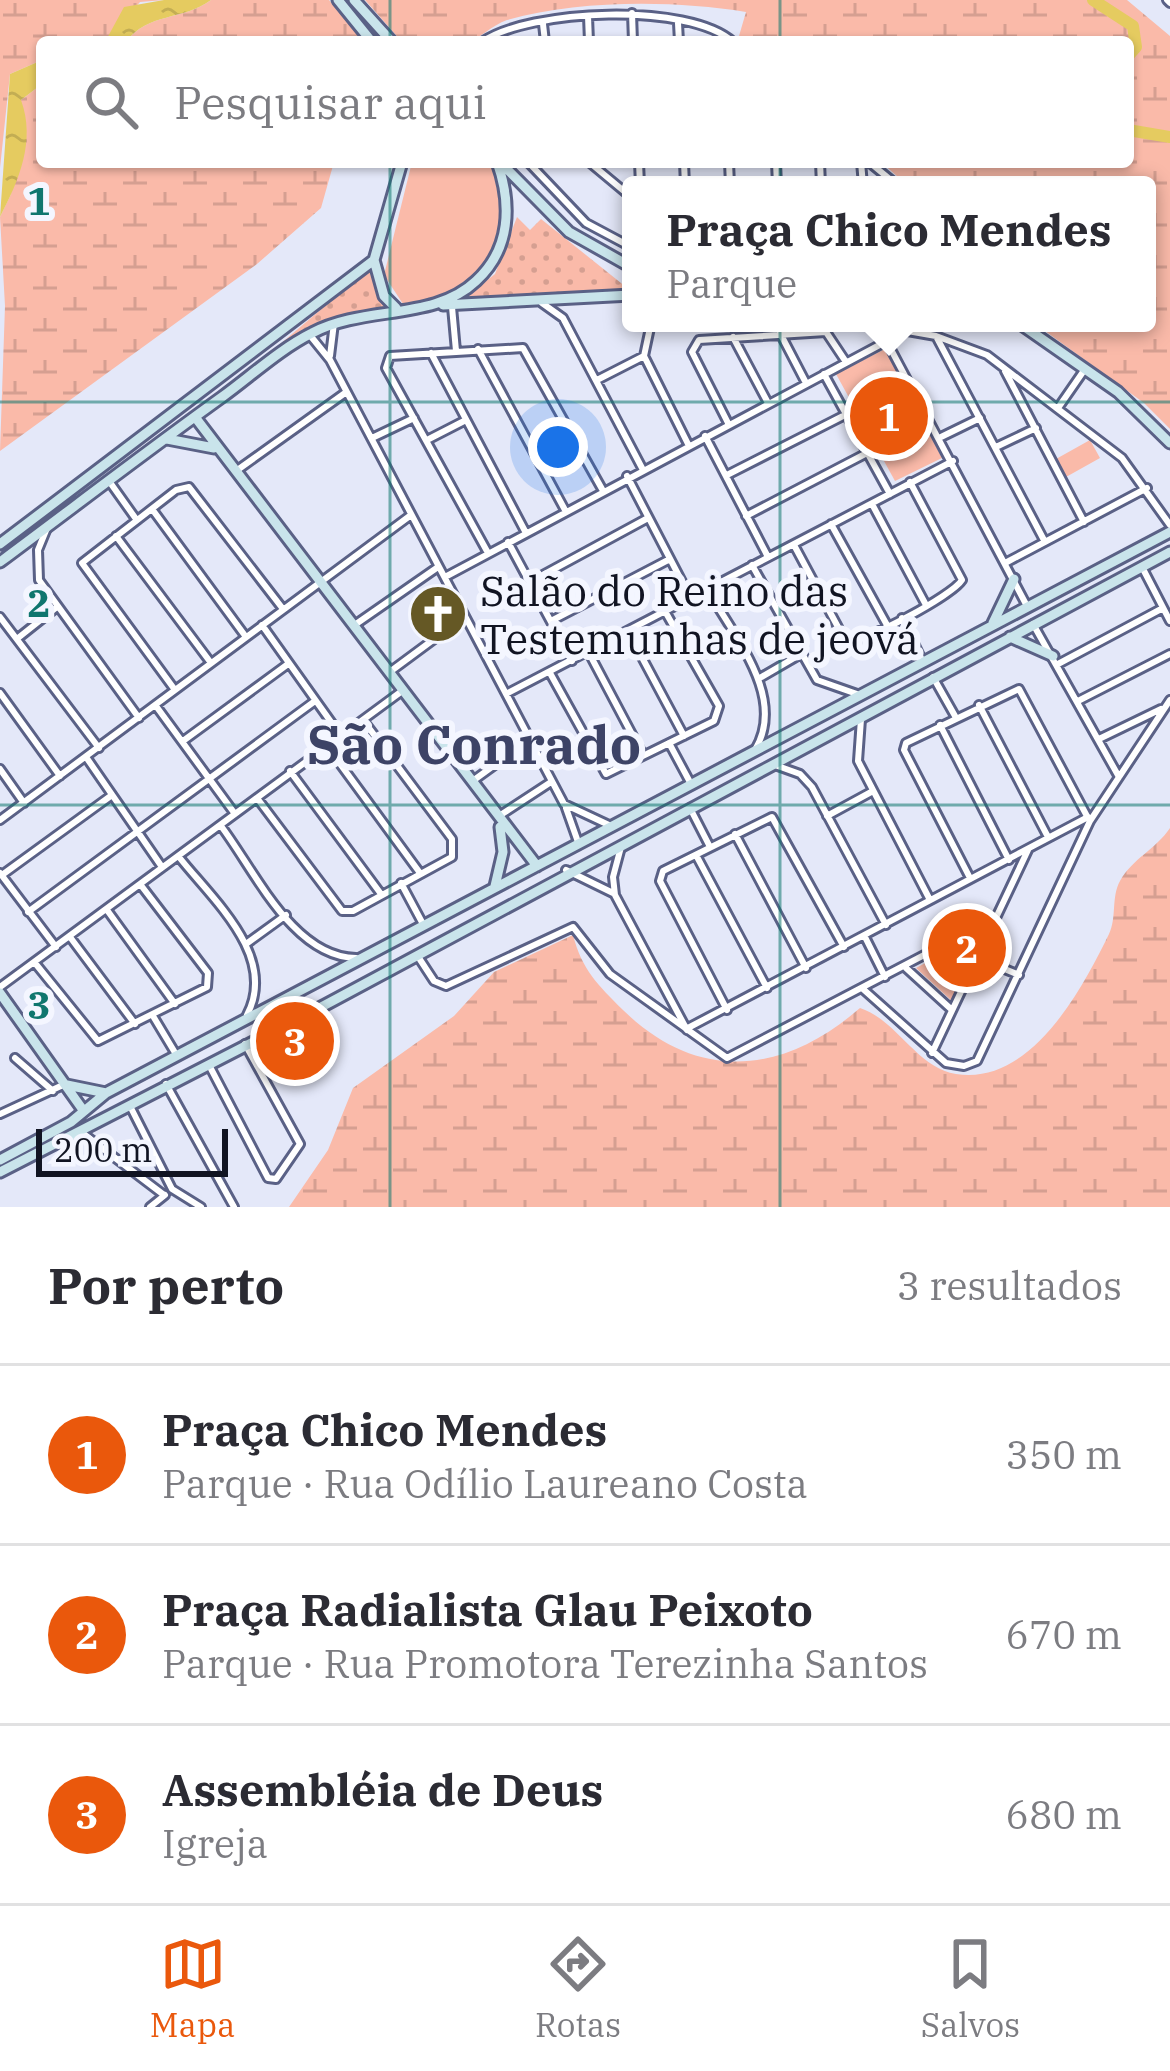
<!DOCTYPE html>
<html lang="pt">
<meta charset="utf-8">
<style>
body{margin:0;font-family:"IBM Plex Serif",serif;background:#f2f2f3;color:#2b2b33}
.scale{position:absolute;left:36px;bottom:30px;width:192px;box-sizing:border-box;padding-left:12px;border:6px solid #111422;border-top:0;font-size:33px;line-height:42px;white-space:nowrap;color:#111422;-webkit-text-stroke:9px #f4f6ff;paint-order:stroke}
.you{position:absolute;left:558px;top:447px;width:42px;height:42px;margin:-30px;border:9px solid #fff;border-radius:50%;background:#1a73e8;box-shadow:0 0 0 18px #1a73e833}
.badge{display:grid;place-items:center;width:78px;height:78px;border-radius:50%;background:#ea580c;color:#fff;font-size:39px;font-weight:700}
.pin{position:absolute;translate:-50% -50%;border:6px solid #fff;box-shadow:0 3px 12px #0006}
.popup{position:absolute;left:622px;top:176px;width:534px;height:156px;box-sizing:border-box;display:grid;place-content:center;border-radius:12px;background:#fff;filter:drop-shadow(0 3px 9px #0005);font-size:39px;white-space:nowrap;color:#7c7c81}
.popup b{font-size:45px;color:#2b2b33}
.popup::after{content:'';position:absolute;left:50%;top:100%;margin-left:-24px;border:24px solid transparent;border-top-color:#fff}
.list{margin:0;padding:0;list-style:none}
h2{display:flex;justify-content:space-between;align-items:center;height:156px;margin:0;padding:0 48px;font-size:51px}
h2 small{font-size:39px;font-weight:400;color:#7c7c81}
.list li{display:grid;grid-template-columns:78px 1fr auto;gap:36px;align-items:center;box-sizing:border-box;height:180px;padding:0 48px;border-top:3px solid #e1e1e2}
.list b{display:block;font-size:45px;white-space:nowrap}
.list p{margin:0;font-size:39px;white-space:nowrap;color:#7c7c81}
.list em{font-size:39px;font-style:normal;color:#7c7c81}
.icon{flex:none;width:66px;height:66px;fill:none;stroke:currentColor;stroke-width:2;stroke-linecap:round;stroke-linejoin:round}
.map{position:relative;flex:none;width:1170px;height:1207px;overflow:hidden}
.search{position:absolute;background:#fff;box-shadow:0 3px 9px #0004;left:36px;right:36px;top:36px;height:132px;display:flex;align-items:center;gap:30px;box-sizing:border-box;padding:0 42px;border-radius:12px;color:#7c7c81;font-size:45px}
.sheet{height:696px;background:#fff}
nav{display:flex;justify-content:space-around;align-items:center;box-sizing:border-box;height:168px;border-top:3px solid #e1e1e2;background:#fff;font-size:33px;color:#7c7c81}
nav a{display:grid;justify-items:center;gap:6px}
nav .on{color:#ea580c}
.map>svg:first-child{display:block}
</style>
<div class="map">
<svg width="1170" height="1207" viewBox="0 0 1170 1207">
<defs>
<pattern id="grass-dots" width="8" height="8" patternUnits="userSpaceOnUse" patternTransform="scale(3)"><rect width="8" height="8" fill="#fabaa9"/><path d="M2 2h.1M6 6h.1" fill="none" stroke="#d59f91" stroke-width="1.8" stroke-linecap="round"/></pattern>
<pattern id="wetland-marsh" width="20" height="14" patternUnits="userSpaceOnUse" patternTransform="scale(3)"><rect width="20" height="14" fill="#fabaa9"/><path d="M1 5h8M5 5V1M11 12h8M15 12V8" fill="none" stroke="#d59f91"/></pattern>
<pattern id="water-ripples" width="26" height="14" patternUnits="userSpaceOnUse" patternTransform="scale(3)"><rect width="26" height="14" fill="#e5cb60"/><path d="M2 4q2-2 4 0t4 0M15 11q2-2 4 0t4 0" fill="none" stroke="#c3ad53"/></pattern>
</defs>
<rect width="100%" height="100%" fill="#e4e8f9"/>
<path fill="url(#grass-dots)" d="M517,217l13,13 11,-11 90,72 -169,9 33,-26z
M371,267l14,40 -79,26 -60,40z"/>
<path fill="url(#wetland-marsh)" d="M0,0h164l-24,2 -35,40h-63v18l-32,14 -10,94z
M211,0h118l35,42h-238c22,-30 57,-21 85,-42z
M365,0h762l43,36v393l-26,-26 -110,-80h113v-138h-240l-26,-23h247v-120h-374l-15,-6 7,-24c-74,-12 -167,-12 -239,8 -15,5 -27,19 -40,22 -20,4 -45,0 -65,0z
M42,84v78h292l-13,46 -64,56 -257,187 5,-145 -5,-89 11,-23 10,-94z
M1170,828v379h-881l39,-57 25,-62 101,-72 40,-44 79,-37c9,35 25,50 50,75 76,74 161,64 237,-2 37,12 57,60 96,66 75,12 126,-85 153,-140 8,-16 2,-37 11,-53 12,-22 36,-32 50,-53z"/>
<path fill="#fabaa9" d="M412,162h80c28,71 -7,142 -89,142l-19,-29z
M885,349l57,109 -47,23 -59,-107z
M1090,440l10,18 -34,19 -10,-18z
M991,927l-37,76 -38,-35z"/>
<path fill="url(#water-ripples)" d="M164,0h47c-28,21 -63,12 -85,42h-21l19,-35z
M42,60v24l-21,16c15,41 -2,80 -21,117l10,-143z"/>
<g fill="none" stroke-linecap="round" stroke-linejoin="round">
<path stroke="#e5cb60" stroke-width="12" d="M1093,0l40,26 3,21 -8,9
M1128,130l42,7"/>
<defs>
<path id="street" d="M1167,0l3,3
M632,13l1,29
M588,16l1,26
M678,23l1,19
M543,24l2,18
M482,42c47,-33 207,-40 251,0
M528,162l58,61 45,24
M589,162l42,35
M639,162l1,23
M684,162l1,23
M729,162l1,23
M776,162l1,23
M820,162l1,23
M861,162l2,23
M869,162l28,23
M542,303l21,15 79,150
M452,307l4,44
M651,323l-7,33 44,88
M878,325l150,283
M879,326l57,10 51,19 135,103 48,67
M780,333l26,50
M309,334l21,26 234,444 47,22
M733,337l35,66
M937,338l108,204
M478,349l87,161
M431,353l95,180
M330,356l4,-33
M1005,371l79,151
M824,374l66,120
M597,380l47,-24
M1058,408l27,-39
M728,423l-36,-71 7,-12 127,-8 20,30
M705,436l63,121
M941,437l39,-19
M372,438l42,-20
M427,440l39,-20
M996,447l40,-19
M236,471l109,-78
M727,475l120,-61
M627,476l64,123
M109,481l27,38
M872,504l54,101
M152,509l94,128
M746,516l121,-63
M831,524l56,101
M47,528l-9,22 1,30 100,138
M116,536l95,127
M508,542l64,119
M794,545l52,97c18,1 107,-47 116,-62l-52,-98
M488,553l-102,-185 4,-12 133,-8 79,141
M1007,562l140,-74
M752,565l65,115 40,14
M1142,567l28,54
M445,577l442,-236
M530,582l118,-64
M708,590c26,47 79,107 47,160
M0,617l99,131
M902,618l21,44
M551,621l119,-62
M356,624l82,-57
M1033,624l86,153
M262,625l79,111
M629,633l55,103
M18,638l39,-31
M589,653l54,102
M1058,664l105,-56
M391,671l73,-54
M550,673l56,101 108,-53 5,-15 -53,-93
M933,677l22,39
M758,679l43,-25
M175,690l-93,-127 94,-73 13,-3 94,122
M0,693l60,83
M506,694l447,-233
M1078,701l92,-47
M979,705l69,132
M156,706l79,108
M861,719l-3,42 72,139
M940,725l69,135
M1099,739l62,-30
M183,741l105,-77
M669,743l22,41
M327,746l93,127
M86,757l76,110
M775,765l25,9 12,13 74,138
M0,769l24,34
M290,771l91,123
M474,780l55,-40
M257,798l85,113h11l99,-54v-18l-89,-119
M566,808l12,34
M690,808l20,39
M499,816l52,-34
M827,816l46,-25
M0,820l411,-305
M221,826c34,45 72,131 135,132
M735,834l71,134
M621,847l-8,30 2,18 72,135
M696,855l71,133
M179,857c34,43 99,99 68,158
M566,870l47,23
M0,873l56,74
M2,875l110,-80
M970,878l-66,-128 2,-7 113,-54 69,129
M401,883l23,43
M107,910l68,94
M28,912l287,-211
M70,937l65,87
M865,937l20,40
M246,944l40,-29
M417,955l17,26 12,5 127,-59 37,47 117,84 268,-140
M978,958l41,17
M35,963l63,78 109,-54 1,-14 -68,-89
M906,968l46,42
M0,987l402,-296
M863,989l83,74 18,3 13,-5 113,-240 80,-121
M727,1010l-67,-129 3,-10 109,-54 72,130
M153,1016l24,40
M686,1029l402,-212
M932,1053l96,-203
M15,1058l38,33
M209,1065l59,113 8,1 24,-35 -55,-100
M166,1084l68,123
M130,1106l42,83 29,18
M0,1114l63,-29
M81,1132l83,63
M150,1207l15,-12"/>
<path id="secondary" d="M338,0l34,42
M354,0l38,42
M501,163l68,69 62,35
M374,260l10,36 12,12
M443,305l188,-10
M1019,323l99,69 52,51
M195,417l342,449
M167,439l47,9
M0,544l374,-284 28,-98
M0,562c74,-55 147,-111 222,-165 29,-21 58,-48 90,-64 53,-28 122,-12 164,-52 35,-32 36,-77 21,-119
M993,623l21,-44
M1010,637l43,19
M495,886l8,-34 -3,-25
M0,993l83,117
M67,1085l39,8
M0,1160l71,-38 35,-29 1064,-561
M0,1172l325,-167 845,-453"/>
</defs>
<use href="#street" stroke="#5a6186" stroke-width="12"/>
<use href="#secondary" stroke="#5a6186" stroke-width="15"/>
<use href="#street" stroke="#fff" stroke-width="6"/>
<use href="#secondary" stroke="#c9e4eb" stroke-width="9"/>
</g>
<path fill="none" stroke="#0f766e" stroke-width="3" stroke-opacity="0.55" d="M390,0v42M780,0v42M390,162v1045M780,162v1045M0,402h1170M0,805h1170"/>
<defs>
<symbol id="church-disc" viewBox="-11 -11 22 22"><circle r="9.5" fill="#655825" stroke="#f4f6ff"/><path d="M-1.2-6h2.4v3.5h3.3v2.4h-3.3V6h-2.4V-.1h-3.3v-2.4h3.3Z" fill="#fff"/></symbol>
</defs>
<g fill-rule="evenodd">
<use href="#church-disc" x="405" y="581" width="66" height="66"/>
</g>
<g text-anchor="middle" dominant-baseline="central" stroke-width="12" stroke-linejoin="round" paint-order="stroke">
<g font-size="42" fill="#111422" stroke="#f4f6ff" text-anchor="start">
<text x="480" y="590">Salão do Reino das<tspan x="480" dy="48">Testemunhas de jeová</tspan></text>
</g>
<g font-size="54" font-weight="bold" fill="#3d4366" stroke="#f4f6ff">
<text x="474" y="744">São Conrado</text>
</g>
</g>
<g font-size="39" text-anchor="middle" font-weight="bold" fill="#0f766e" stroke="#f4f6ff" stroke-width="12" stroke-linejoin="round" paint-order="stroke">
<text x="39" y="215">1</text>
<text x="39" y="617">2</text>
<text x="39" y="1019">3</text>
</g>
</svg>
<div class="scale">200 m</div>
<div class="you"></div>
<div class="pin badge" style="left:889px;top:416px">1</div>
<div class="popup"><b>Praça Chico Mendes</b>Parque</div>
<div class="pin badge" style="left:967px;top:948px">2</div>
<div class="pin badge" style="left:295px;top:1041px">3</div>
<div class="search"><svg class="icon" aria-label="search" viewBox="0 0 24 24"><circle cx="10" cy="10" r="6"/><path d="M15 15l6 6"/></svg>Pesquisar aqui</div>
</div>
<section class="sheet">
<h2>Por perto<small>3 resultados</small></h2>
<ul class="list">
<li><span class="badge">1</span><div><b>Praça Chico Mendes</b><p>Parque · Rua Odílio Laureano Costa</p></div><em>350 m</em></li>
<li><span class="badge">2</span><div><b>Praça Radialista Glau Peixoto</b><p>Parque · Rua Promotora Terezinha Santos</p></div><em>670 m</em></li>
<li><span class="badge">3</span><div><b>Assembléia de Deus</b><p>Igreja</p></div><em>680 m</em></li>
</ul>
</section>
<nav>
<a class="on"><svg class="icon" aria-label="map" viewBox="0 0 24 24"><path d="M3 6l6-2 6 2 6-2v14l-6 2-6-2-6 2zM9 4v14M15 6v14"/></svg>Mapa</a>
<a><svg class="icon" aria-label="directions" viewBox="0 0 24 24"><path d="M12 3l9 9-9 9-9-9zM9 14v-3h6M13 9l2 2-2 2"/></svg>Rotas</a>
<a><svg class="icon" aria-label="saved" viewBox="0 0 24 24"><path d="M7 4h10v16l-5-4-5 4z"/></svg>Salvos</a>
</nav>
